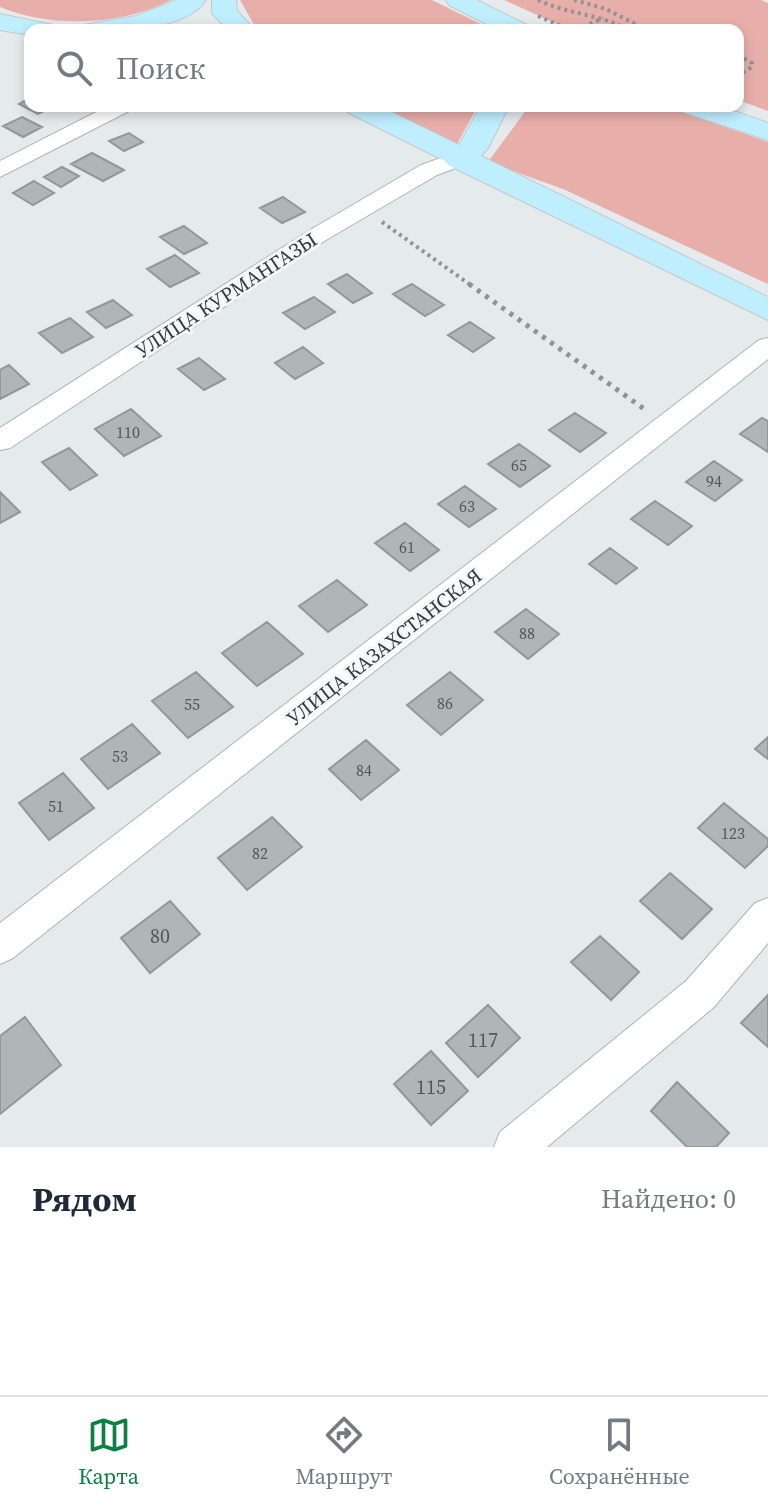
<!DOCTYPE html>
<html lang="ru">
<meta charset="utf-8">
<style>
body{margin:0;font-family:"Source Serif 4",serif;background:#f2f2f3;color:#1f2937}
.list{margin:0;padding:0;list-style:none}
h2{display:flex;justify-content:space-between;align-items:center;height:104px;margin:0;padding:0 32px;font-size:34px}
h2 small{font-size:26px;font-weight:400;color:#747a83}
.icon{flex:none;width:44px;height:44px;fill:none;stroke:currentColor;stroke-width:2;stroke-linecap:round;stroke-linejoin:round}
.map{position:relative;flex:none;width:768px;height:1147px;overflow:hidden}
.search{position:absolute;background:#fff;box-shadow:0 4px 12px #0003;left:24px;right:24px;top:24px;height:88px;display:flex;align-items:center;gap:20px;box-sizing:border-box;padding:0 28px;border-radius:16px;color:#747a83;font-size:30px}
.sheet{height:248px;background:#fff}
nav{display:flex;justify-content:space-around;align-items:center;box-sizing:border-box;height:112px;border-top:2px solid #e0e1e3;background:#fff;font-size:22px;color:#747a83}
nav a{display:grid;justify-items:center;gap:4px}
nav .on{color:#0b8043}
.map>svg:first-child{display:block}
</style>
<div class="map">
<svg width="768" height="1147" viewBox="0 0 768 1147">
<rect width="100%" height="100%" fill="#e5eaec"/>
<path fill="#e8afaa" d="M0,0h171c-49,26 -121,28 -171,7z
M240,0h192l61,30h-236z
M504,0h257l7,3v108l-30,-11v-70h-168z
M378,106h100l-22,40z
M529,106h138l101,36v142l-205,-95 -75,-27z"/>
<path fill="#b0b5b7" stroke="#929798" stroke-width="2" d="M30,98v8h24l-16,8 -19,-10z
M22,117l20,10 -19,10 -20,-11z
M129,133l14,9 -19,9 -15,-10z
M92,153l32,17 -21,11 -32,-17z
M62,167l17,9 -18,11 -17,-10z
M34,181l20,12 -21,12 -20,-12z
M283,197l22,15 -23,11 -22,-15z
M184,226l23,17 -23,11 -24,-17z
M175,255l24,18 -29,14 -23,-18z
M347,274l25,19 -19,10 -25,-19z
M412,284l32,21 -19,11 -32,-22z
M314,297l21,15 -30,17 -22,-16z
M113,300l19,15 -26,13 -19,-16z
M70,318l23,19 -31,16 -23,-20z
M470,322l24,16 -21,14 -25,-17z
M303,347l20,16 -28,16 -20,-16z
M199,358l26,21 -21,11 -26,-21z
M9,365l20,19 -29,15v-29z
M131,409l30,27 -37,20 -29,-27z
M575,413l31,20 -26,19 -31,-22z
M762,418l6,3v31l-28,-18z
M519,444l31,22 -30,21 -32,-23z
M69,448l28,27 -27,15 -28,-28z
M714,461l28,19 -27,21 -29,-19z
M465,486l31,23 -27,18 -31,-23z
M0,492l20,20 -20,11z
M655,501l37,25 -24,19 -37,-26z
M405,523l34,27 -29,21 -35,-28z
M610,548l27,20 -21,16 -27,-20z
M337,580l30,25 -39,27 -29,-26z
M526,609l33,25 -31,25 -33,-27z
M267,622l36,32 -46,32 -35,-33z
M196,672l37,35 -45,31 -36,-37z
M450,672l33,28 -42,35 -34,-30z
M132,724l28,29 -52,36 -27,-30z
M768,737v22l-13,-10z
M366,740l33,30 -38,30 -32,-31z
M63,773l31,35 -45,32 -30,-37z
M724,803l44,36v7l-23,22 -47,-40z
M272,817l30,30 -55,43 -29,-32z
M670,873l42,36 -30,30 -42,-38z
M170,901l30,33 -50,39 -29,-35z
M600,936l39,36 -28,28 -40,-38z
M768,995v52l-27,-24z
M488,1005l32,33 -42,39 -32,-34z
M25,1017l36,48 -61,49v-78z
M431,1051l37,40 -37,34 -37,-41z
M677,1082l52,51 -13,14h-29l-36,-36z"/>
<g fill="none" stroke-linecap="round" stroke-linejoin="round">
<defs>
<path id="minor" d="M108,106h26l-3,4 -131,67v-16z
M458,152l8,2 3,5 -3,5 -29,11 -111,65 -316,208 -10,2v-22l310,-198 111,-65z
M768,338v21l-755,599 -13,6v-41l759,-583z
M768,898v45l-54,64 -167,140h-53l6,-15 186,-151 69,-78z"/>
<path id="major" d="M176,0h30c-22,33 -92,30 -127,30l4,-5 53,-9z
M212,0h24l1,11 18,19h-27l-16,-17z
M446,0h31l50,25 4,5h-33l-49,-25z
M0,14l53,11 4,5h-27v5l-30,-5z
M343,106h36l80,39 22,-39h28l-21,42 -7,8 287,141v23l-320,-155 -3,-4 -98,-49z
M679,106h41l48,17v17l-85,-28z"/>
</defs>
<use href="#minor" stroke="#aeb3b5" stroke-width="2"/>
<use href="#major" stroke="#c7c7c8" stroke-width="2"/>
<path stroke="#8f9394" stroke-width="4" stroke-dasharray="3 4" stroke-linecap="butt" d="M538,0c29,14 62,14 91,30
M574,0l32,9 41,21
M538,16l32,14
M577,30l26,-12
M738,55l14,8v4l-14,8
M382,222l90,64"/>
<path stroke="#8f9394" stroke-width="5" stroke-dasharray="4 6" stroke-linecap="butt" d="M469,284l178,127"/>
<use href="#minor" fill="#fff" fill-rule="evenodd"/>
<use href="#major" fill="#bfeefe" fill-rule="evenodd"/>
</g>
<g text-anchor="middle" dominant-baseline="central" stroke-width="6" stroke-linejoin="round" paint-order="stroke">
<g font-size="16" fill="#545758">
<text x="128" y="432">110</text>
<text x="519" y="465">65</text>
<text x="714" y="481">94</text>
<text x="467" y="506">63</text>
<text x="407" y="547">61</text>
<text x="527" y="633">88</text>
<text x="445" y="703">86</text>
<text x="192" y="704">55</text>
<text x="120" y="756">53</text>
<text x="364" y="770">84</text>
<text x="56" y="806">51</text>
<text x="733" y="833">123</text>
<text x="260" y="853">82</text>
</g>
<g font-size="20" fill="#363839" stroke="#f2f7f9">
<text transform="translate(226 295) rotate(-33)">УЛИЦА КУРМАНГАЗЫ</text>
<text transform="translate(384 647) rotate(-38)">УЛИЦА КАЗАХСТАНСКАЯ</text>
</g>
<g font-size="20" fill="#545758">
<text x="160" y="936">80</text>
<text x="483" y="1040">117</text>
<text x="431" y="1087">115</text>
</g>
</g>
</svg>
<div class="search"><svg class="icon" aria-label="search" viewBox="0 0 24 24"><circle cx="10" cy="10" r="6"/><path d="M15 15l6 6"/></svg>Поиск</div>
</div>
<section class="sheet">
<h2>Рядом<small>Найдено: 0</small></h2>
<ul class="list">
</ul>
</section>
<nav>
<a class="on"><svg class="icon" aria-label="map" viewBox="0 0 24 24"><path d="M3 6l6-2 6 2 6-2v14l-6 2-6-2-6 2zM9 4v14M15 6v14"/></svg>Карта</a>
<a><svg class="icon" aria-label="directions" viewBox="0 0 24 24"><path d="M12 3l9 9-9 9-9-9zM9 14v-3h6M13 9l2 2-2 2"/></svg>Маршрут</a>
<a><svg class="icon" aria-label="saved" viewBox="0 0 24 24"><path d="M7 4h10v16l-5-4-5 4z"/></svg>Сохранённые</a>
</nav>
